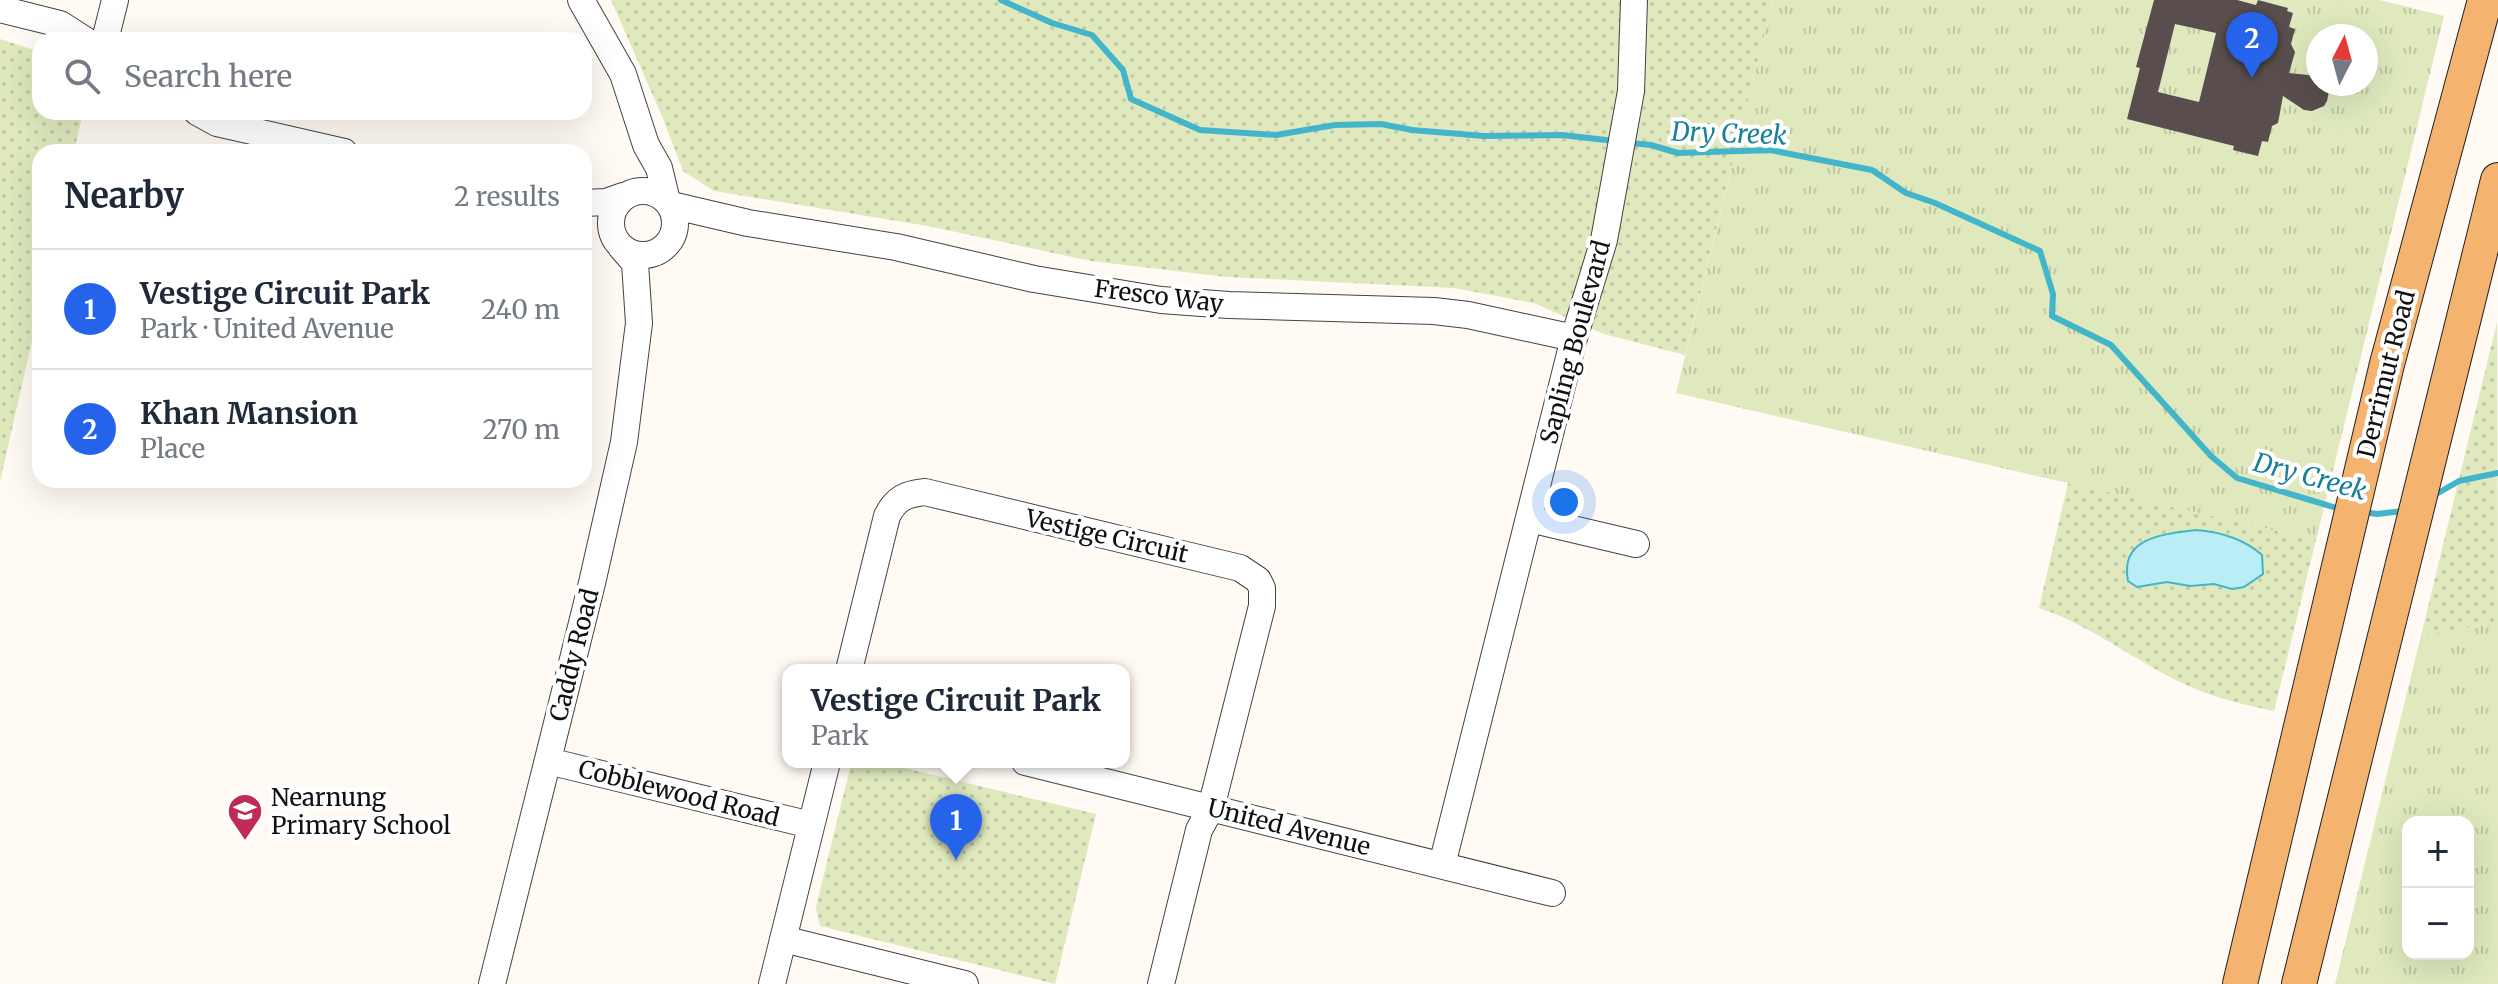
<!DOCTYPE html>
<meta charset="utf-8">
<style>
body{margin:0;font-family:Merriweather,serif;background:#f2f2f3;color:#1f2937}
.controls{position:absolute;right:24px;bottom:24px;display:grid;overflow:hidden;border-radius:16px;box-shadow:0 8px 32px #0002}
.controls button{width:72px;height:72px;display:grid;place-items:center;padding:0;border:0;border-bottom:2px solid #e0e1e3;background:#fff;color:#1f2937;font:40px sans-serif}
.compass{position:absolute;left:2306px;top:24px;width:72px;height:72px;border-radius:50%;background:#fff;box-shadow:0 8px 32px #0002;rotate:6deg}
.you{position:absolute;left:1564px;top:502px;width:28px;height:28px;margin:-20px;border:6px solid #fff;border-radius:50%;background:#1a73e8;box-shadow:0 0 0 12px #1a73e833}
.badge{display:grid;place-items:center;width:52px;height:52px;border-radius:50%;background:#2563eb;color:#fff;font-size:26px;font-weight:700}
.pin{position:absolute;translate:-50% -66px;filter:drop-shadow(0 2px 4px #0008)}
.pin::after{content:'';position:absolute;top:42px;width:28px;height:24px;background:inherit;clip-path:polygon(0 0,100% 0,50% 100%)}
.popup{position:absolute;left:782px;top:664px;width:348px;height:104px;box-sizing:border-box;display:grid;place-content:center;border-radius:16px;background:#fff;filter:drop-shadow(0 2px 6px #0005);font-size:26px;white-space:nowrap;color:#747a83}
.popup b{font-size:30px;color:#1f2937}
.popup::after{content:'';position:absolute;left:50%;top:100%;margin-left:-16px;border:16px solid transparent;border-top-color:#fff}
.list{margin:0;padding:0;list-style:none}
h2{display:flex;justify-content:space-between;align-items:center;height:104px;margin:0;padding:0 32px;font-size:34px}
h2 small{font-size:26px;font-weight:400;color:#747a83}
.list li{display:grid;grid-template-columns:52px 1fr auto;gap:24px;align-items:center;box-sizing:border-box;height:120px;padding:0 32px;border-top:2px solid #e0e1e3}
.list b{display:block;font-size:30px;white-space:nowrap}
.list p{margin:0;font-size:26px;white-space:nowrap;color:#747a83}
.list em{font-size:26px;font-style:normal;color:#747a83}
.icon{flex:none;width:44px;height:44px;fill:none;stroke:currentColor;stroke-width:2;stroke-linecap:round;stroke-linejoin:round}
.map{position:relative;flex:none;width:2498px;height:984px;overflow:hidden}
.search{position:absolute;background:#fff;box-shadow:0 8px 32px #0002;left:32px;top:32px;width:560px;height:88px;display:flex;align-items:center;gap:20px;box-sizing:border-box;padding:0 28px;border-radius:24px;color:#747a83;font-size:30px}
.panel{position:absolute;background:#fff;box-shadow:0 8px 32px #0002;left:32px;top:144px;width:560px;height:344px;border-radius:24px}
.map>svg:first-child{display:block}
</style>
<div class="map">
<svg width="2498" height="984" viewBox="0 0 2498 984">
<defs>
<pattern id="grass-tufts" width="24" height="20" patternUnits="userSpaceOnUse" patternTransform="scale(2)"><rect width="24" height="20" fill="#dfe9bd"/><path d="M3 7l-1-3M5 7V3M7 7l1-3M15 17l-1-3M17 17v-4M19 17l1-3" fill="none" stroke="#bec7a1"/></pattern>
<pattern id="park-dots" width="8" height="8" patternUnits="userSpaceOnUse" patternTransform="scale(2)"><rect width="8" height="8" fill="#dfe9bd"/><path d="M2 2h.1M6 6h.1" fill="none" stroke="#bec7a1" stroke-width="1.8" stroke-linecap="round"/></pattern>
</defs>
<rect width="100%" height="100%" fill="#fffaf4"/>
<path fill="url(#grass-tufts)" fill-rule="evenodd" d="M1773,0h606l65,16 -128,524 -640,-147zM2318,36h48v48h-48z
M2498,622v362h-163l86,-348zM2408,822h60v132h-60z"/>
<path fill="url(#park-dots)" d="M611,0h1162l-88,355 -81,-21 -70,-31 -80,-15 -227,-11 -136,-16 -163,-35 -214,-35 -31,-20 -21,-55z
M0,39l40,13v60h43l-9,40h-34v153l-40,177z
M2497,322l1,300 -77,14z
M2068,483l248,57 -42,171c-28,-6 -56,-12 -83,-24 -53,-23 -97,-61 -152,-79z
M855,762h25l216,52 -41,170 -235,-58 -4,-19 35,-143z"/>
<path fill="#baedf5" stroke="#42b5ca" stroke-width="2" d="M2197,530c23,2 47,9 65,25l1,19 -19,13 -12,2 -18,-5 -24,2 -23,-4 -30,5 -9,-6c-9,-45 38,-47 69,-51z"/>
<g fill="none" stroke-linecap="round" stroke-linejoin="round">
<path stroke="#42b5ca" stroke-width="6" d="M1001,0l51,23 40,12 31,35 8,29 69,31 76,5 59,-10 46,-1 31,6 72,6 78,-1 53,6
M1630,143l21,2 27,8 92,-3 102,20 34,23 29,10 105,48 13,43 -1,22 59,29 100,111 26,22 103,31
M2431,497l28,-16 39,-8
M2363,512l14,2 26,-3"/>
</g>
<path fill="#594e4d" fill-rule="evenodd" d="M2154,0h83l19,5 2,-5 30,8 -1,3 6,2 -4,14 6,2 -4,15 4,8 -6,21 29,3v8h8l3,7 -2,10 -3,5 -12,5 -8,-1 -21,-14 -5,27 -6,3 -4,16 -6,-1 -4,15 -25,-6 1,-4 -107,-27 13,-51 -4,-1zM2175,24l41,9 -17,69 -41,-10z"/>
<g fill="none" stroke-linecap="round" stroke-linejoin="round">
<defs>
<path id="minor" d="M581,0l42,74 23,71 13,23 8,33
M0,9l60,15 25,16
M105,40l10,-40
M197,112l20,11 127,29
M611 223a32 32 0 1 1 64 0a32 32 0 1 1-64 0Z
M584,203l22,-1 17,-6
M671,205l77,18 148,24 138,32 127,21 68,5 205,6 34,4 106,23
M1530,519l106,25
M849,670l38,-154c9,-18 19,-22 38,-24l315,76 18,12 4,8v18l-51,202 -12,22 -38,154
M548,761l263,64
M1025,762l527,131
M1442,865l132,-527 30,-98 27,-149 3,-91
M783,939l182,45
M492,984l100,-401 32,-141 15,-119 -4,-60 -14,-16
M772,984l55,-222"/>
<path id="major" d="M2240,984l147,-620 98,-364
M2299,984l199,-804"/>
</defs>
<use href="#minor" stroke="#434343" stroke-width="28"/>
<use href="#major" stroke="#212121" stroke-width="36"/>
<use href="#minor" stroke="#fff" stroke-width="26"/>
<use href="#major" stroke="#f4b36e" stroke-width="34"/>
</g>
<defs>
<symbol id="school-pin" viewBox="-11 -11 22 30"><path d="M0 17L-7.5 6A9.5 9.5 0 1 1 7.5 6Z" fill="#be2b56" stroke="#fff"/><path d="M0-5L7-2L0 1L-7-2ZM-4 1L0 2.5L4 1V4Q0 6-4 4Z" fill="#fff"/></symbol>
</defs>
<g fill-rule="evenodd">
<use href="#school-pin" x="225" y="791" width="40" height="54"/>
</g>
<g text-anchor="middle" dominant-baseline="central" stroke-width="8" stroke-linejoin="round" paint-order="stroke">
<g font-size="24" fill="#101010" stroke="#fff">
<text transform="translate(1159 296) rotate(7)">Fresco Way</text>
<text transform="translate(1575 342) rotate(-75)">Sapling Boulevard</text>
<text transform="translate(2386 374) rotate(-76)">Derrimut Road</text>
<text transform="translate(1107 536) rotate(13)">Vestige Circuit</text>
<text transform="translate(574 655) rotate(-76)">Caddy Road</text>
<text transform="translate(679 793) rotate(14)">Cobblewood Road</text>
<text transform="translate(1289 827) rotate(14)">United Avenue</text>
</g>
<g font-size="24" fill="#101010" stroke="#fff" text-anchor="start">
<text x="271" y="797">Nearnung<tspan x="271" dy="28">Primary School</tspan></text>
</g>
<g font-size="26" font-style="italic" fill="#1a8099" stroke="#fff">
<text transform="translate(1729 133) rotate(2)">Dry Creek</text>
<text transform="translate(2310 476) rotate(15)">Dry Creek</text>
</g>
</g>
</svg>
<div class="controls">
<button>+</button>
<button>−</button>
</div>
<svg class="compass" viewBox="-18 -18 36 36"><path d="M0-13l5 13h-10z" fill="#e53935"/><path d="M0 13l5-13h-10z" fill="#747a83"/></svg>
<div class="you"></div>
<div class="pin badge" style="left:956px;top:860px">1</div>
<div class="popup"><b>Vestige Circuit Park</b>Park</div>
<div class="pin badge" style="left:2252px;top:78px">2</div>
<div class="search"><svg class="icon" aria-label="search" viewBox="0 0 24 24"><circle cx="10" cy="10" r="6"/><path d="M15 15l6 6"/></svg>Search here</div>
<section class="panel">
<h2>Nearby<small>2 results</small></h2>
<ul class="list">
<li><span class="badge">1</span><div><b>Vestige Circuit Park</b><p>Park · United Avenue</p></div><em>240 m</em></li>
<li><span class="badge">2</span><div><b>Khan Mansion</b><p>Place</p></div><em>270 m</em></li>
</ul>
</section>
</div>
